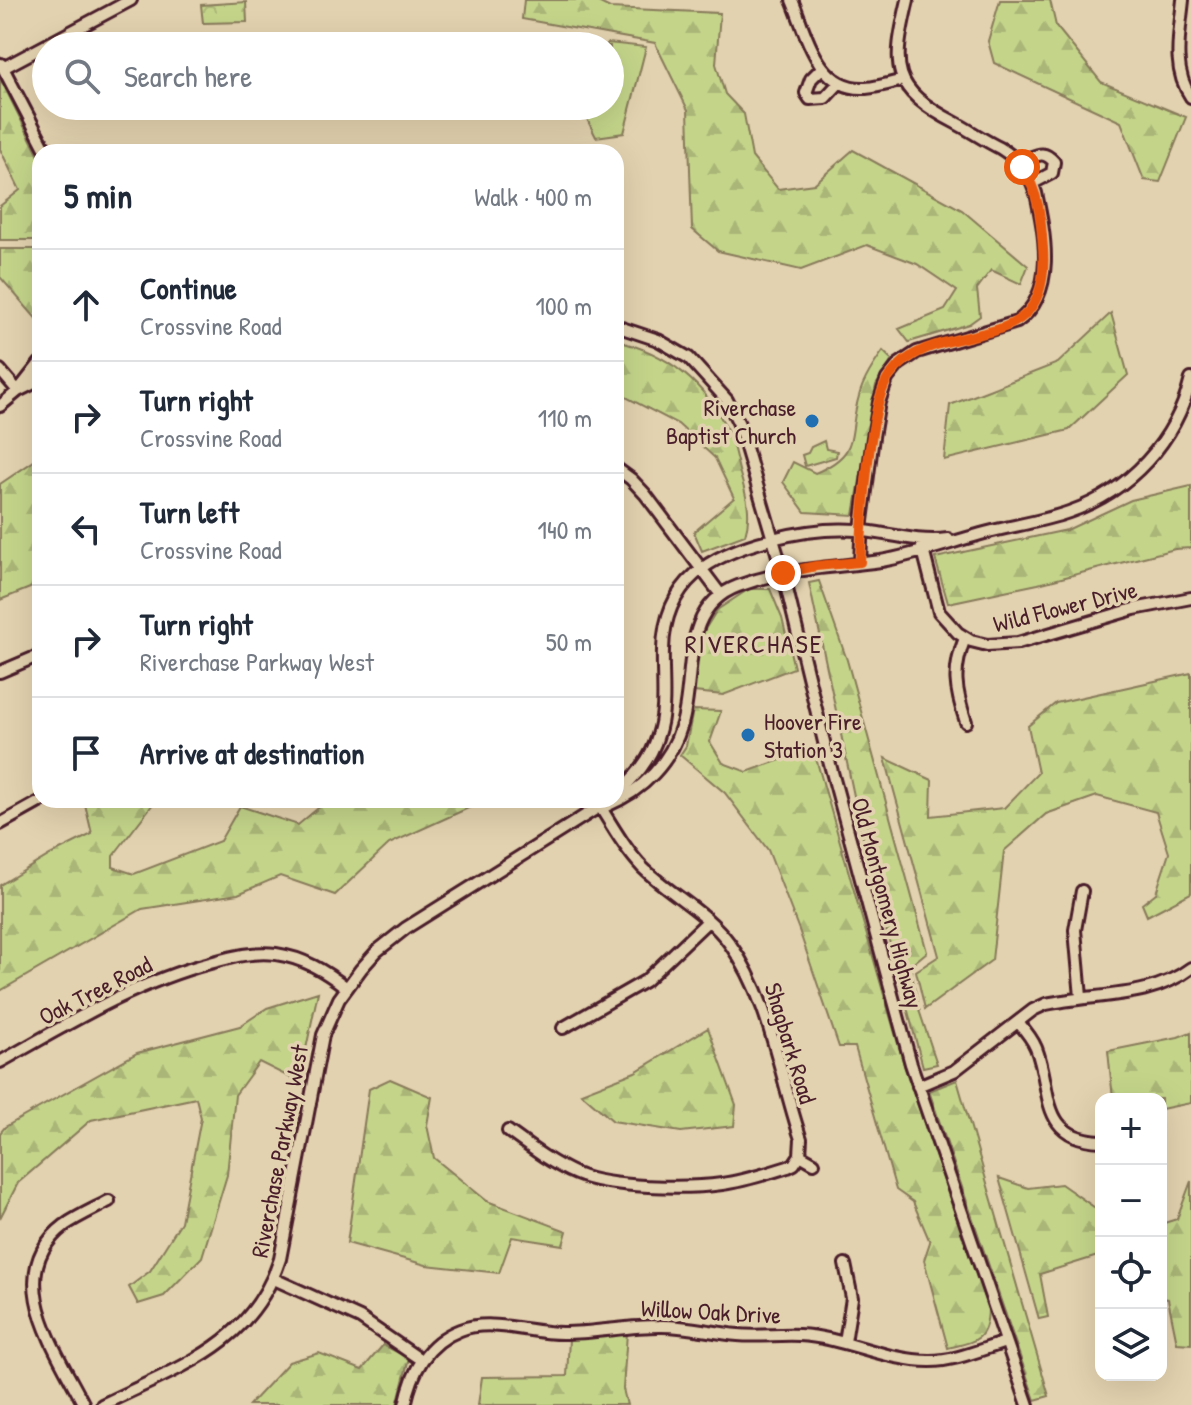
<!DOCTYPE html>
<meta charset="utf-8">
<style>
body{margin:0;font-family:"Patrick Hand",sans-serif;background:#f2f2f3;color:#1f2937}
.controls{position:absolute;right:24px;bottom:24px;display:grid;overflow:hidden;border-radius:16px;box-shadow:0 8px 32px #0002}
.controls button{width:72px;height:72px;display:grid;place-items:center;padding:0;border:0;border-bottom:2px solid #e0e1e3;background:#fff;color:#1f2937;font:40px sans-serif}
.stop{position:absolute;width:24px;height:24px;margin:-18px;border:6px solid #ea580c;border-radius:50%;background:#fff}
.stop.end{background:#ea580c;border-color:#fff;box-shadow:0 2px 8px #0008}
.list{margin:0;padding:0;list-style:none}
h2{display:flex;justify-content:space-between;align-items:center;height:104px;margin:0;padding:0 32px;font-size:34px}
h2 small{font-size:26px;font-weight:400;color:#747a83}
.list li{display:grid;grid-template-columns:52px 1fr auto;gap:24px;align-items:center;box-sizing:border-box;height:112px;padding:0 32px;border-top:2px solid #e0e1e3}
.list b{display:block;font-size:30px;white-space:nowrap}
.list p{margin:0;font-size:26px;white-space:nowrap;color:#747a83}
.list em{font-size:26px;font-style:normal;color:#747a83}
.icon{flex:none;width:44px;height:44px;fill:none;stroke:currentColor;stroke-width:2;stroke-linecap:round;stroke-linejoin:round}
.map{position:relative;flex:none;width:1191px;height:1405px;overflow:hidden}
.search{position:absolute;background:#fff;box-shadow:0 8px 32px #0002;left:32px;top:32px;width:592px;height:88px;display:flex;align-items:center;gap:20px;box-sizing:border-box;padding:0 28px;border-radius:44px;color:#747a83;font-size:30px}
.panel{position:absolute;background:#fff;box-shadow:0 8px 32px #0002;left:32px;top:144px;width:592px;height:664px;border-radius:24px}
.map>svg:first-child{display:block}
</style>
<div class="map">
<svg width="1191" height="1405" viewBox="0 0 1191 1405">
<defs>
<pattern id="forest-firs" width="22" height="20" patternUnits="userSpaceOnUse" patternTransform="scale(2)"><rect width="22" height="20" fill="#c4d58a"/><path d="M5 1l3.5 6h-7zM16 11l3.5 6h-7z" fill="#aab677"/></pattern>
<pattern id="park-crowns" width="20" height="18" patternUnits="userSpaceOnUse" patternTransform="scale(2)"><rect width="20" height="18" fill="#c4d58a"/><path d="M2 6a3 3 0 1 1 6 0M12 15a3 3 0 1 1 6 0" fill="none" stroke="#aab677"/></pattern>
</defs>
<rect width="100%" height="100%" fill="#e3d2af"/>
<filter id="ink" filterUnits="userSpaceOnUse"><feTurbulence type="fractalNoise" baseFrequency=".0125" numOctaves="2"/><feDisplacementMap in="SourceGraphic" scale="16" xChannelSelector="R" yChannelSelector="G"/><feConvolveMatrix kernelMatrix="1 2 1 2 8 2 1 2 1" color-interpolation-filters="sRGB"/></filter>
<g filter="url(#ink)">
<path fill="#c4d58a" stroke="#877a5a" stroke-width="2" d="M608,43l38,4 -22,86 -28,4 -10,-20 2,-11h22v-60h-5z"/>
<path fill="url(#forest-firs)" stroke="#877a5a" stroke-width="2" d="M524,0h70l16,8 110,5 -4,51 9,30 19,20 8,43 26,32 36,-5 39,-34 109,60 66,56 -7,18 -30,-14 -14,19 3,27 -11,8 -60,18 -10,-13 46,-19 12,-19 -40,-27 -50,-19 -66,25 -83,-19 -26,-22 -4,-119 -33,-67 -133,-24z
M1000,0h50l6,26 45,56 85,35 -26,65 -16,-2 -23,-58 -127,-59 -6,-22z
M0,78l40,80v82h-40v-34l20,-16 -20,-41z
M0,249h40v74l-40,-46z
M1111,313l17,62 -59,55 -125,30 6,-55 108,-42z
M616,341c50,11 91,43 112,91 6,12 8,28 12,42 6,20 12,40 5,61l-43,16 -8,-19 40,-34 -19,-40 -37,-34 -62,-32z
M883,351l9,9 -16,25 -22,130 -49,-3 -22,-30 10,-20 22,11c47,-20 32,-37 44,-77 4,-16 15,-32 24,-45z
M40,457v127l-40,16v-116z
M1191,486v62l-16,1 -137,35 -90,19 -13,-45 132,-28 64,-30z
M819,581l28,79 80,292 -17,14 10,47 17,51 -14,3 -55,-205 -59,-279z
M749,589h21l12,29 12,50 -71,27 -29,-3 5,-53 18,-29z
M1191,673v220l-44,23 -5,-12 14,-11 13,-40 -13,-41 -59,-16 -51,18 -42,37 -12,109 -67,49 -9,-38 23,-15 -54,-198 47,22 -1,36 73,-8 34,-35 -10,-47 28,-23z
M693,710l28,1 -11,31 13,21 24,9 66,-24 92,320 83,241c-1,32 -12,32 -40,39l-24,-88 6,-18 -17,-40 -17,-12 -41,-143h-16l-40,-117 -31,-80 -43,-57 -45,-38 6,-9z
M84,800h67l2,4 -40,52v11l21,7 86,-33 20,-35 58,19 25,-21 17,-4h146l-97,44 -54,51 -55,-19 -42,18 -96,15 -142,82v-106l50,-30 42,-21z
M318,992l-19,90 -40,-20 -24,33 -8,80 -25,82 -38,39 -26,8 -9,-17 21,-16 31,-49 20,-104 -5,-20 -105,22 -73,63 -18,35v-85l5,-6 132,-74 103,-27 27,-18z
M708,1028l28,77 -2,21 -53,6 -68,-11 -32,-28 54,-21z
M1191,1032v71l-30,6v-10h-48l-5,-48 70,-14z
M390,1079l42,18 -5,28 7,33 53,43 80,30 -4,14 -51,-8 -13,36 -73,-8 -79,-22 22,-154z
M957,1080l92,316 -14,4 -106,-309z
M999,1178l29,10 33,-4 40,28v43l-61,19 8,43 -9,2z
M1191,1181v163l-14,-1 -9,-44 -7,-1v-74l16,-5z
M627,1333l-4,56 4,16h-149l4,-28 85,-1 2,-37z
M383,1345l26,13 -12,47h-148l40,-43 30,-9 43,17z"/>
<path fill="url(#park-crowns)" stroke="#877a5a" stroke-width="2" d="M246,2l1,20 -44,1 -2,-18z
M824,441l2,8 11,2 -1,6 -31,9 -3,-11 6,-2 3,-6z"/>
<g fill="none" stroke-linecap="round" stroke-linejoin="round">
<defs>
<path id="minor" d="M792,0c15,35 26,91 74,88 13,-1 25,-5 37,-8
M1183,0c-3,32 -12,69 8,97
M1,64l46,88
M3,68l128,-68
M822,68l-11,11 -5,14 4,6 15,-1 14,-15
M1017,162c16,-2 24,-16 37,0l-2,11 -19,10
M616,326l42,14 31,18 38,42 12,24 44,149 42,173 86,318 117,341
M0,370l18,21
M20,390l20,-10
M0,406l18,-15 22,-28
M616,468l15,11 14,15 76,101
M922,546l17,66 19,21 13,8 16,4 31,-2 116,-34 57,-11
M860,562l2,-41 11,-84 6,-35 8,-23 12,-15 18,-12 100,-30c40,-29 28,-87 19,-129 -6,-19 -19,-35 -36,-45 -15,-7 -29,-17 -44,-25 -66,-34 -64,-55 -48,-123
M965,638c-13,33 -10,51 1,84
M0,672l40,-17
M616,794c18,-16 35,-34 42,-59 9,-27 4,-56 5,-85 1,-69 48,-96 109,-111 27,-7 57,-11 85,-9 31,3 60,13 91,9
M606,806c37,-15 65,-44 76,-82 14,-47 -3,-116 56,-138 48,-18 93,-18 143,-25 34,-6 67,-18 100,-27 29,-8 60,-12 88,-22 61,-21 107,-71 122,-133
M601,808c13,21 25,42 42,60 28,27 64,44 87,76 41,57 49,131 71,195l-1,16
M0,824l43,-24
M1081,997l-6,-67 7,-39
M1018,1022c7,8 14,16 18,26 17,43 2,90 65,93
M563,1028l82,-47 63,-60
M0,1062c68,-38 134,-79 210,-99 22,-6 43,-12 66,-9 28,4 49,17 71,34
M918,1086l36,-15 79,-61 13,-6c49,-11 103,-4 145,-36
M508,1131c22,16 43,32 68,43 33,14 111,15 146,10 23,-3 44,-10 66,-17l6,-3 6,-9
M800,1155l14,8
M274,1279l86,39 61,42
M845,1342l7,-44 -7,-34
M84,1405c-27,-54 -84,-131 -19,-180 13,-9 29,-16 44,-24
M102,1405c76,-38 149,-58 178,-146l43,-224 16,-36 22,-30 16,-18 29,-23 204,-128
M405,1405c7,-33 21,-62 55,-75 31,-12 69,3 102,3 33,0 65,-7 97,-7 27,-1 53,7 79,9 20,2 40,-1 61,0 45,2 86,26 131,26 26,0 52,-12 76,-19"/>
</defs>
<use href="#minor" stroke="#4a1f2b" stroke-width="16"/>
<use href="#minor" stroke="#e3d2af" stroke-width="10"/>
</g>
</g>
<g fill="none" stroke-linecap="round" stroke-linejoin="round" filter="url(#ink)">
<path stroke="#ea580c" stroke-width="10" d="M783,573l33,-7 44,-4c2,-37 9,-158 29,-185 49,-68 163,-8 154,-129 -2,-29 -4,-56 -21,-81"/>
</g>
<g fill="#1f6fb2" stroke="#e3d2af" stroke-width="3">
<circle cx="812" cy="421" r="8"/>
<circle cx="748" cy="735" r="8"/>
</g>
<g text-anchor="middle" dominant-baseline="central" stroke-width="7" stroke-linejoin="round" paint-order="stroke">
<g font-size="24" fill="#4a1f2b" stroke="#e3d2af" text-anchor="end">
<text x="796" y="407">Riverchase<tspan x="796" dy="28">Baptist Church</tspan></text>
<text x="764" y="721" text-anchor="start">Hoover Fire<tspan x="764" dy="28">Station 3</tspan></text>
</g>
<g font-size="24" fill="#4a1f2b" stroke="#e3d2af">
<text transform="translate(1065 606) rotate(-14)">Wild Flower Drive</text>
<text transform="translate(888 903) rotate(75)">Old Montgomery Highway</text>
<text transform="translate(95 990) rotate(-27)">Oak Tree Road</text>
<text transform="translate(791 1043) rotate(73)">Shagbark Road</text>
<text transform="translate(279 1151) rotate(-79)">Riverchase Parkway West</text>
<text transform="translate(711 1311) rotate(3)">Willow Oak Drive</text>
</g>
<g font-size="26" letter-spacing="2" fill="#4a1f2b" stroke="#e3d2af">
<text x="754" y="643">RIVERCHASE</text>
</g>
</g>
</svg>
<div class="controls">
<button>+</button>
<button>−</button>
<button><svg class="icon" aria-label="locate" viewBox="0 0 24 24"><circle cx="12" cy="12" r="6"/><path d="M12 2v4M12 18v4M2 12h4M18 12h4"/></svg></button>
<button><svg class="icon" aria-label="layers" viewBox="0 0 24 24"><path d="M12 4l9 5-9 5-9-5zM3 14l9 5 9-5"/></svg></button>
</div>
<div class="stop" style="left:1022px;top:167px"></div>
<div class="stop end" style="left:783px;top:573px"></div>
<div class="search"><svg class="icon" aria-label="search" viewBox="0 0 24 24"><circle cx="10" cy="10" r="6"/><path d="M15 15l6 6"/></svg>Search here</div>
<section class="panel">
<h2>5 min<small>Walk · 400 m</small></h2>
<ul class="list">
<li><svg class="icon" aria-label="ahead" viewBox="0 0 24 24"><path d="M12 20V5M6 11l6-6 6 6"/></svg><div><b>Continue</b><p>Crossvine Road</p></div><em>100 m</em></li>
<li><svg class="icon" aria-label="right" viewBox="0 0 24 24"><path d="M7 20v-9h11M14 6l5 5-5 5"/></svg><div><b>Turn right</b><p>Crossvine Road</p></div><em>110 m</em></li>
<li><svg class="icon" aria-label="left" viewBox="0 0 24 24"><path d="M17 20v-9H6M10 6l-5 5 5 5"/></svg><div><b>Turn left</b><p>Crossvine Road</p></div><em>140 m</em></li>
<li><svg class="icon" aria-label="right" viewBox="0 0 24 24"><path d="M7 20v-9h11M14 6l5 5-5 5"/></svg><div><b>Turn right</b><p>Riverchase Parkway West</p></div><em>50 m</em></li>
<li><svg class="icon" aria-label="arrive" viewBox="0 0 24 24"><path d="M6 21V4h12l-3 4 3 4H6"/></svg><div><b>Arrive at destination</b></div></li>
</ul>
</section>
</div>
